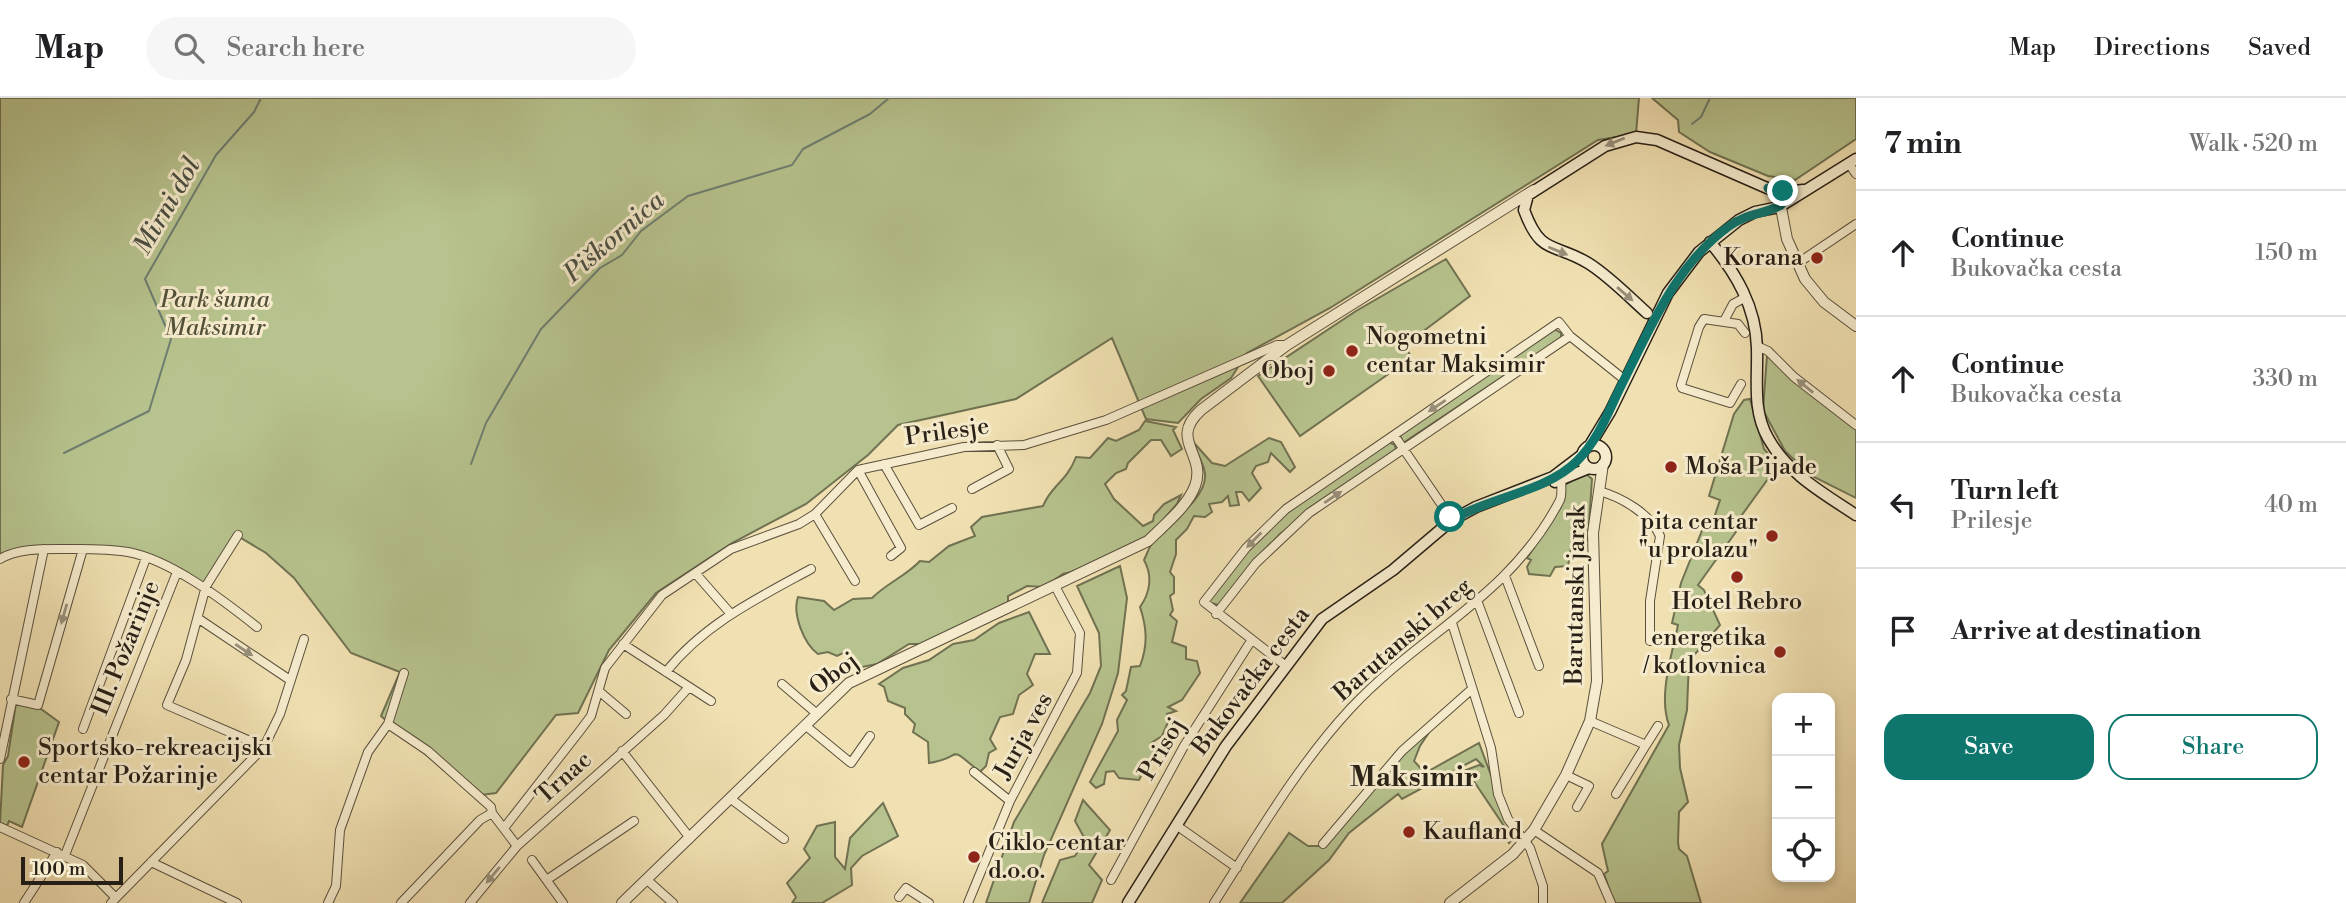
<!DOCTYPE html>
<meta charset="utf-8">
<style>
body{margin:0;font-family:"Libre Bodoni",serif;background:#f6f6f6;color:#202124}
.controls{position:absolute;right:21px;bottom:21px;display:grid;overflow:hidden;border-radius:14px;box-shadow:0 4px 10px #0003}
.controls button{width:63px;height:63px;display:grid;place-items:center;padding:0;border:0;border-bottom:2px solid #e0e0e0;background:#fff;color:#202124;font:35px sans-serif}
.scale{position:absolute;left:21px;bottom:18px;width:102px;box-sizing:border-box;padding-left:7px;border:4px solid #282016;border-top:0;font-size:19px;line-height:24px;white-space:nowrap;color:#282016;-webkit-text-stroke:5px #f6eccd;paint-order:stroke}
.stop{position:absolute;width:21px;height:21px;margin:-16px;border:5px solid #0f766e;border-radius:50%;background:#fff}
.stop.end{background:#0f766e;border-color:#fff;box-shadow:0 2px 7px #0008}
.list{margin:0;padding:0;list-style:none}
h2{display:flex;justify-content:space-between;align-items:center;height:91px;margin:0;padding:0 28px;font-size:30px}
h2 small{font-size:23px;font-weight:400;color:#757577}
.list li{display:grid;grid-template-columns:46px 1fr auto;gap:21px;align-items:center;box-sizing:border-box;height:126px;padding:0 28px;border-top:2px solid #e0e0e0}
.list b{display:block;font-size:26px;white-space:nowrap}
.list p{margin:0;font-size:23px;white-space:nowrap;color:#757577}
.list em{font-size:23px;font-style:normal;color:#757577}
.actions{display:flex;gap:14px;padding:21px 28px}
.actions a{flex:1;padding:16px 0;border:2px solid #0f766e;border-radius:21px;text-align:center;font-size:24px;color:#0f766e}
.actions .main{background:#0f766e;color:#fff}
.icon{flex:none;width:38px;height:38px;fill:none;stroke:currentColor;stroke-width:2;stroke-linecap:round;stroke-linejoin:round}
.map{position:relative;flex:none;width:1856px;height:805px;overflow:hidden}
header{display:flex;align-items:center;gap:42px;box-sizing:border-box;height:98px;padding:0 35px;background:#fff;border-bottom:2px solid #e0e0e0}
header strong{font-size:33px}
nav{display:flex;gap:38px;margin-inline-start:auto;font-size:24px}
.search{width:490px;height:63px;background:#f6f6f6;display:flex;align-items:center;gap:18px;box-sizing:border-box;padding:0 24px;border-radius:38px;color:#757577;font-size:26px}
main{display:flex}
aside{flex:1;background:#fff}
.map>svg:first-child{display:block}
</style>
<header>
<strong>Map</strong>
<div class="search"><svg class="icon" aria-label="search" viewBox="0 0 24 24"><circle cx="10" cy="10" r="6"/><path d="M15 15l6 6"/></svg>Search here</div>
<nav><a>Map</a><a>Directions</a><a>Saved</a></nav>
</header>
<main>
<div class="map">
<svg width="1856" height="805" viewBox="0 0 1856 805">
<rect width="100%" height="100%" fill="#f1e1b2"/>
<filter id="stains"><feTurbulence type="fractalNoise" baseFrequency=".00286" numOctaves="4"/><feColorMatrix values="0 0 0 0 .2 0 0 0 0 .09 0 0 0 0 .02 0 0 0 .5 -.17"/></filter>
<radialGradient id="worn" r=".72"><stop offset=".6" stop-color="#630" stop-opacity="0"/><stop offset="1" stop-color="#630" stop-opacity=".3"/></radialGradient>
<path fill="#b7c38e" stroke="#707252" stroke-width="2" d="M0,0h1639l-3,36 -38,6 -268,168 -83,45 -16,25 -30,21 -23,24 -32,-4 -34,-81 -96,61 -118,26 -30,30 -62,49 -74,39 -76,50 -47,57 -31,63 -22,2 -60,78 -22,3 -93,-80 19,-44 -49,-19 -57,-75 -28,-25 -30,-18 -33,49 -77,-35 -126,6z
M1652,0h204v41l-61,41 -27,-4 -58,-24 -31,-20 -1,-12z
M1446,161l24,37 -65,49 6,12 -14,11 -97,68 -42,-60 98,-65z
M1554,231l7,4v5l-158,105 -3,-8z
M1767,257l89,72v71l-46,-23 -25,-24 -22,-41z
M1750,301l14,50 14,16 -39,54 4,3 -45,63 6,5 16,35 -31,36 -2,49 -8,35 1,23 8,34 -9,10 -1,30 1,7 8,7 14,47h-87l-10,-29 4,-3 -6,-27 67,-119c-11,-29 3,-70 9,-100l-6,-2 9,-40 24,-60 7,1 8,-24 -11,-4 25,-82 10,-14z
M1145,323l31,6 -3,3 9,19 -11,7 -10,-16h-10l-23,23 -2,6 -10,4 -11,11 9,15 29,27 10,-5 1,-6 10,-11 17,-9 -4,9 -22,25 -22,17 -36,20 -34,8 -19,13 -17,-1 -19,10v10l-81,38h-18l-32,20 -20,4 -12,-16 -8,4 -9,-4 -10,2c-14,-10 -26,-40 -20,-57l26,4 10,9 19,-11 19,-1c15,-15 34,-22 48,-37l9,1 20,-16 26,-10 -4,-9 11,-10 61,-11c9,-22 23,-23 33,-49l14,1 18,-20 8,3 23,-11z
M1269,340l12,4 14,25 -5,5 -19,-19 -3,9 -12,4 -4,7 9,15 -12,13 -7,-9h-6l3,13 -9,1 -2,-10 -6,6 -13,2 3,8 -7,5 -11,-1 -7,13 -11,11v14l-6,18 4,5v16l-4,3 3,14 -3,5 7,6 -5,21 14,5v12l11,2 3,12 -18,27 -14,7 8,4 -9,3 2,6 -7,16 -11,7 5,4 -17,33 -20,-2 -5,-7 -8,1 -2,12 -8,4 -6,-6 28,-51 -1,-11 10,-20 -5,-5 4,-4 5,-24 9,-1c8,-21 7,-38 0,-59 10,-14 13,-31 4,-47 3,-6 6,-15 10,-20 14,-16 53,-42 51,-65 0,-11 -9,-20 -10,-31l17,19 13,3z
M1389,344l6,3 1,5 -115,83 -29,30 -33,42 -9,-2 -1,-4 33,-43 44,-43z
M1585,375l7,6 -4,61 -15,-5 -5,31 -13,1 -5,9 -21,-2 -2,-7 4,-7 -4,-2 34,-51 4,-22z
M1120,468l7,32 -9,75 -16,51 -58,131 -15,48h-43l28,-81 76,-129 11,-27 -2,-33 -22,-47z
M1029,514l21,42h-15l-8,20 6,11 -14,10 -6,19 -13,3 -10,22 6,10 -7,4 -3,13 -6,6c-36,-30 -14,-14 -51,-9l-1,-21 -15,-10 2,-8 -10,-10v-6l-17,-7 -4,-14 -5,-3 24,-16 26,-8 24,-16 21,-4 25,-17z
M16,605l25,6 18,13 -37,105 -13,-6 -2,5 -7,-3 3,-58 5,-9z
M1436,624l-16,24 -6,15 11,12 54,-30 35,94 -5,6 -3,-5 4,-3 -41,-61 -5,3 -3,-5 18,-7 5,2 -8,-8 -74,40 -4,-5 -49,39 -20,27 -47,43h-42l49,-70 19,13h17l87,-103z
M1083,702l27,30 -21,35 13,15 -10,23h-50l18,-43 15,-4 10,-17 -10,-18z
M883,705l15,33 -36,20 -11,12 1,17 -30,18h-30l4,-6 -9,-14 23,-25 -6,-9 13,-23 18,-4v35l10,12 5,-31z"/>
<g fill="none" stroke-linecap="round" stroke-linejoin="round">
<path stroke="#6d7e71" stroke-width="2" d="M1692,26l9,-7 9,-19
M64,355l85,-42 22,-72 -26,-60 71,-124 38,-43 7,-14
M471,366l15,-41 55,-94 59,-61 22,-13 19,-24 47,-35 104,-31 11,-16 67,-35 19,-16"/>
<defs>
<path id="minor" d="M1849,66l7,10
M1798,165l58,-39
M1724,223l9,-17 13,-7
M1757,248l11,5 26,26 62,48
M1741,286l-11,19 -48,-15 -1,-3 18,-58 5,-8 34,5 7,9
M1394,337l58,85
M884,366l35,61 33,-17
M858,372l43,78 -10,8
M972,391l37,-20 -12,-24
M1599,393c22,6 52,23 61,45l-10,65v40
M815,416l40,67
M238,437l-32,51 -20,74 -19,45 97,42
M0,461c17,-10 39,-10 58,-10 23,0 47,-1 70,3 43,8 95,48 129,75
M696,476l35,40
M1505,478l34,90
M1478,505l41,110
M1216,516l40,-51 53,-50 261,-177
M199,521l91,61
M1452,525l39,125 7,46 10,25 22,29 13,38v17
M623,546l88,57
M1286,568l-82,-64 42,-54 40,-39 273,-187 11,14 55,44
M666,574c38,-48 92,-74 145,-103
M782,586l34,29
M600,594l26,22
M11,601l27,6 45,-156
M1590,623l56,24 -30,49
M388,626l40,27 63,56 1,6 25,33
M806,628l45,37 19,-27
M83,631l63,-171
M1646,647l12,-19
M622,653l68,87
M0,661l44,-210
M974,674l36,29
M1566,677l23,11 -12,21
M731,701l53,40
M1176,727l61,43
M0,729l83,38 33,33
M504,730l75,-96 12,-16 14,-48 57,-73 69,-46 68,-25 16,-10 43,-44 106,-23 60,-2 82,-25 171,-75h10
M1534,732l64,43 13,30
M1323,746l79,-93 70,-62
M65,757l112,-283
M532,762l31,43
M151,764l86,41
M548,781l86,-58
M646,781l27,24
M1111,782l73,-134 67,-105
M899,799l7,-9 23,15
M24,805l33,-51
M111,805l153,-156 16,-33 24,-75
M328,805l8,-17 4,-56 28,-78 20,-28 16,-51
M401,805l79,-83 12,-7
M470,805l47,-57 147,-131 25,-28
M968,805l42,-102 67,-128 3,-40 -25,-47
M1214,805c43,-67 83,-137 137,-195 70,-75 159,-111 209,-208 3,-7 0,-14 2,-21"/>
<path id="tertiary" d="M1768,90l11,9 8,42 18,40 19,23 32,24
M622,805l227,-220 299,-142c16,-16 39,-34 47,-55 12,-32 -27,-46 6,-76l86,-65 247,-155
M1450,805l63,-49 21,-24 32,-55 24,-54 7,-40 -4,-148 10,-69"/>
<path id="secondary" d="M1710,144c26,31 46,65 47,106 1,31 -5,62 11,90 20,36 55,55 88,77
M1647,215c-19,-17 -38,-37 -59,-50 -35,-21 -47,-7 -64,-53l4,-15 77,-49 31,-9 21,3 110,48 21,4 15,-2
M1590,347l20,-33 58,-119 31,-41 40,-32 16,-8 24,-5 77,-48
M1582 359a12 12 0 1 1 24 0a12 12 0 1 1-24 0Z
M1555,384l34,-14
M1128,805l98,-157 96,-127 71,-49 59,-50 24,-13 77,-30 29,-22"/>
</defs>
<use href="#minor" stroke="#5a503d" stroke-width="10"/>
<use href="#tertiary" stroke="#5a503d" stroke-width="12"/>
<use href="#secondary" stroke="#282016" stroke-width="13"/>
<use href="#minor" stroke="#f6eccd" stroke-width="8"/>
<use href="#tertiary" stroke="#f6eccd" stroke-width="10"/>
<use href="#secondary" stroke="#f6eccd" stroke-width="10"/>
</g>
<defs><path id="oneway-solid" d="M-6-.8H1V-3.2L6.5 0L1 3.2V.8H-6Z" transform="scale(1.75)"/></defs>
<g fill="#99907b">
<use href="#oneway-solid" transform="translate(1615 44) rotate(158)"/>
<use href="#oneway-solid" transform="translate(1558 153) rotate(22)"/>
<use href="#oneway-solid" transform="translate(1625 196) rotate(41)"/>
<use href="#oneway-solid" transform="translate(1805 288) rotate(-141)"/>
<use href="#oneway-solid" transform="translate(1437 308) rotate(146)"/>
<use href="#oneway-solid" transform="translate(1333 399) rotate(-34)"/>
<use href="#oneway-solid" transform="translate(1254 442) rotate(134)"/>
<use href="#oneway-solid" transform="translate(64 516) rotate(106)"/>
<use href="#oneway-solid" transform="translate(244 552) rotate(34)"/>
<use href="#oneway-solid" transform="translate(493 777) rotate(130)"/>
</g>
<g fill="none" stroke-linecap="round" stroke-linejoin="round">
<path stroke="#0f766e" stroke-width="9" d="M1450,419l2,3c37,-23 94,-28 125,-59 22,-22 31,-49 45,-77 29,-57 53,-118 106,-157 20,-15 36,-12 53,-22l-3,-10 -10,-7 15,3"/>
</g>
<g fill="#8f2418" stroke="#f6eccd" stroke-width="2.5">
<circle cx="1817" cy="160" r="7"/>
<circle cx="1352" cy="253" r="7"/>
<circle cx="1329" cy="273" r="7"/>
<circle cx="1671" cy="369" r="7"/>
<circle cx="1772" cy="438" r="7"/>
<circle cx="1737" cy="479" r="7"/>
<circle cx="1780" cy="554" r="7"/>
<circle cx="24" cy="664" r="7"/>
<circle cx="1409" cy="734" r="7"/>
<circle cx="974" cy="759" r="7"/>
</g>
<g text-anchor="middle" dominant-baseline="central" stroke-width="6" stroke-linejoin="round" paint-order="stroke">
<g font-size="24" fill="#282016" stroke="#f6eccd" text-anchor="start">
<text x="1803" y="160" text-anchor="end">Korana</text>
<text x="1366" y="239">Nogometni<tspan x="1366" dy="28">centar Maksimir</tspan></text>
<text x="1315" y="273" text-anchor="end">Oboj</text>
<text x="1685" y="369">Moša Pijade</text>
<text x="1758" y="424" text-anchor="end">pita centar<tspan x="1758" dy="28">"u prolazu"</tspan></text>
<text x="1737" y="504" text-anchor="middle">Hotel Rebro</text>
<text x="1766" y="540" text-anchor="end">energetika<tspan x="1766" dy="28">/ kotlovnica</tspan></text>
<text x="38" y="650">Sportsko-rekreacijski<tspan x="38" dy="28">centar Požarinje</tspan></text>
<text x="1423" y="734">Kaufland</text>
<text x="988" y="745">Ciklo-centar<tspan x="988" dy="28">d.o.o.</tspan></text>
</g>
<g font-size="24" font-style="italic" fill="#53513a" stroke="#f6eccd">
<text x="215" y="202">Park šuma<tspan x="215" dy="28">Maksimir</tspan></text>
</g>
<g font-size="24" fill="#282016" stroke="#f6eccd">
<text transform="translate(947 334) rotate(-8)">Prilesje</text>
<text transform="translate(1576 497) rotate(-89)">Barutanski jarak</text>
<text transform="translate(1403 542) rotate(-41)">Barutanski breg</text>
<text transform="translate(126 550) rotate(-68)">III. Požarinje</text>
<text transform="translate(834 576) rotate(-37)">Oboj</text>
<text transform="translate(1251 583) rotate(-53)">Bukovačka cesta</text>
<text transform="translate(1024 638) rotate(-61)">Jurja ves</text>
<text transform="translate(1162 651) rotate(-60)">Prisoj</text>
<text transform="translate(564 680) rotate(-42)">Trnac</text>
</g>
<g font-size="26" font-style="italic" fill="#4a4f44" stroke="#f6eccd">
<text transform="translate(167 108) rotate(-60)">Mirni dol</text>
<text transform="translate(614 139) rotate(-41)">Piškornica</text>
</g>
<g font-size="28" font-weight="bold" fill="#282016" stroke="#f6eccd">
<text x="1414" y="679">Maksimir</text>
</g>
</g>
<rect width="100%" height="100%" filter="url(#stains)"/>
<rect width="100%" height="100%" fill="url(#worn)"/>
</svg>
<div class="controls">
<button>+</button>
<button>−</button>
<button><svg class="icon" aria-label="locate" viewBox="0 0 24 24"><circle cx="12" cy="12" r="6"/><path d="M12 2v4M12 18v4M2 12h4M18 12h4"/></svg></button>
</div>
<div class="scale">100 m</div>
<div class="stop" style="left:1450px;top:419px"></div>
<div class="stop end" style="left:1783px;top:93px"></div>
</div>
<aside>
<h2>7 min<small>Walk · 520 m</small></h2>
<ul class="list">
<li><svg class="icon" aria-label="ahead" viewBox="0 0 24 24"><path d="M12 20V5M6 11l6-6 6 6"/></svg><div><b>Continue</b><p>Bukovačka cesta</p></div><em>150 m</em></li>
<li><svg class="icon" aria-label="ahead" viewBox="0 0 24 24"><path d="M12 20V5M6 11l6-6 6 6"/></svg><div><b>Continue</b><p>Bukovačka cesta</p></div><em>330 m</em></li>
<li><svg class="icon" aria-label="left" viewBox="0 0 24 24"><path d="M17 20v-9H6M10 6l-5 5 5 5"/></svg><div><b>Turn left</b><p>Prilesje</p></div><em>40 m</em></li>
<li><svg class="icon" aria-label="arrive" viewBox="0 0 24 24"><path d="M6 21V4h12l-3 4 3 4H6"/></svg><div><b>Arrive at destination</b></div></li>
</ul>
<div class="actions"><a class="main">Save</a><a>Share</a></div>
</aside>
</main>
